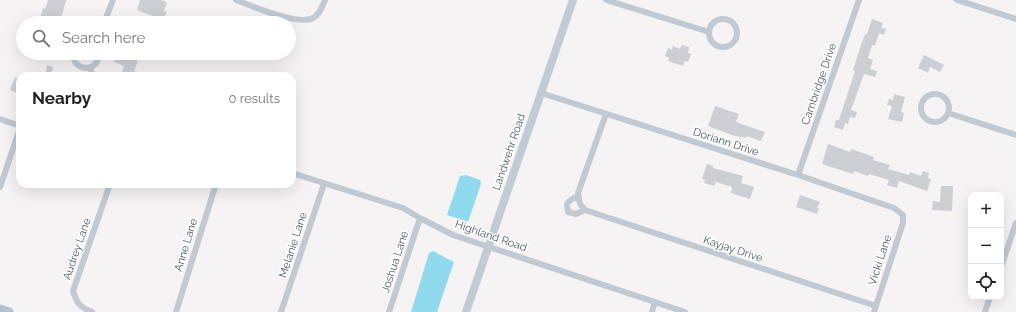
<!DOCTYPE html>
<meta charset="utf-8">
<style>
body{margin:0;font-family:Raleway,sans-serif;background:#f6f6f6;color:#222}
.controls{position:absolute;right:12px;bottom:12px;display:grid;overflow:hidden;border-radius:8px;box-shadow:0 4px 16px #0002}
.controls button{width:36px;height:36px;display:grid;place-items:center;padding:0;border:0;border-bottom:1px solid #e0e0e0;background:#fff;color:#222;font:20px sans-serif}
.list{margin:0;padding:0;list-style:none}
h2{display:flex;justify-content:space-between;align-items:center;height:52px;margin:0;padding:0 16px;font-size:17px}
h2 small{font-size:13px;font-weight:400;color:#767676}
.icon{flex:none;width:22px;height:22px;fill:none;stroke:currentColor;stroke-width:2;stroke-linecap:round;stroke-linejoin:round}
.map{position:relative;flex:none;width:1016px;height:312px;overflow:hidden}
.search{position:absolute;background:#fff;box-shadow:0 4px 16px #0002;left:16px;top:16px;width:280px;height:44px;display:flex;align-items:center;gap:10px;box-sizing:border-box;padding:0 14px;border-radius:22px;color:#767676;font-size:15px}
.panel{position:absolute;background:#fff;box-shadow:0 4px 16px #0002;left:16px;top:72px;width:280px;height:116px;border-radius:12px}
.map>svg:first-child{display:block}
</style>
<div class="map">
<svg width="1016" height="312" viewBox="0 0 1016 312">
<rect width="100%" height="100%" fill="#f5f3f3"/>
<path fill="#90daee" d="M466,175l14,5 1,4 -13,38 -21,-7 13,-39z
M433,251l21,11 -17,50h-26l18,-59z"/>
<path fill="#cdcfd5" d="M48,0h18l-6,22 -19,-6 2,-8 2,1z
M140,0h21l6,2 -3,9 3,1 -4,8 -26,-10z
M872,19l11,4 -2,5 5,1 -2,6 -5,-2 -4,13 -3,-1 -4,13 5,2 -3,9 7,2 -2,6 -11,-3 -13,36 6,2 -2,6 -5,-1 -2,7 -3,-1 -2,7 -9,-3 2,-7h3l16,-49 -2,-1 7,-22 5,-14h2z
M682,45l7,2 -1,6 3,1 -3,8 -3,-1 -2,5 -15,-5 1,-3 -4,-2 3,-8 4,2 1,-4 7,3z
M117,54l21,7 -4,10 12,4v1h-25l3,-10 -10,-4z
M924,55l20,10 -4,7 -10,-5 -2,6 -10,-5z
M47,65l6,2 -2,9h-6z
M15,77l5,2v15l-10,-4z
M894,94l11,3 -4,15 3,1 -2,9 -14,-3 4,-13 -5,-1 2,-6 4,1z
M715,106l24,8 -3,8 29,10 -4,9 -15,-5v2l-14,-3 -24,-9z
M828,144l22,8 1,-3 23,8 -1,3 17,5 -2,4 21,6 1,-3 11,4 2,-5 6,2 -1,5 3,1 -4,12 -28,-10 -2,7 -10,-3 2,-5 -20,-6 -1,2 -14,-5 -1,3 -31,-10z
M707,164l6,2v2l30,8 -2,7 13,4 -4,12 -19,-6 1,-6 -16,-5 -2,4 -10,-3 1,-3 -3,-1z
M941,186h12l-1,25 -20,-1 1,-9 7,1z
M800,195l20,7 -3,6h2l-2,6 -21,-7z"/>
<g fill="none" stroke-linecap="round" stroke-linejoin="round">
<path stroke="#c1cad2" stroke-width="6" d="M236,0c16,6 62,26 77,18 7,-3 9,-12 12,-18
M606,0l103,32
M957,0l59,19
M709 33a14 14 0 1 1 28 0a14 14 0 1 1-28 0Z
M104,23l9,-23
M73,53c0,20 26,20 26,0
M90,67l3,9
M541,93l257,82 96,33 9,7v8l-29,89
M921 108a14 14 0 1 1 28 0a14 14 0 1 1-28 0Z
M948,113l68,22
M606,114l-28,79 2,11 5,6 291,96
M0,119l20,7
M292,173l111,35 17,10 33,17 232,77
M798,175l61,-175
M0,187l20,-59
M579,197c-6,1 -8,2 -12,7l1,8 8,2 9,-4
M1001,267l15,-44
M92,312c-13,-5 -15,-9 -19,-21l37,-107
M176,312l40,-128
M281,312l43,-128
M389,312l31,-94
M652,312l3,-10
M985,312l5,-15"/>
<path stroke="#c1cbd6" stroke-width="8" d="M466,312l107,-312"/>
<path stroke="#b3c2d1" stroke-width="9" d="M0,309l9,3"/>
</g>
<g text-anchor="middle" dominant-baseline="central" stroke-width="3" stroke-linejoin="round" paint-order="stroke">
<g font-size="11" fill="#4a5661" stroke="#fff">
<text transform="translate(819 84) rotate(-71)">Cambridge Drive</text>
<text transform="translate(726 142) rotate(18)">Doriann Drive</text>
<text transform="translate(509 152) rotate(-71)">Landwehr Road</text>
<text transform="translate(491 236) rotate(19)">Highland Road</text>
<text transform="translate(186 245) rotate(-73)">Anne Lane</text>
<text transform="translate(293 245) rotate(-72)">Melanie Lane</text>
<text transform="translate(77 249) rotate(-71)">Audrey Lane</text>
<text transform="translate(733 249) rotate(18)">Kayjay Drive</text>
<text transform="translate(880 260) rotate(-72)">Vicki Lane</text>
<text transform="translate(395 262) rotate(-72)">Joshua Lane</text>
</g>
</g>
</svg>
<div class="controls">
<button>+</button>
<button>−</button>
<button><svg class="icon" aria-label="locate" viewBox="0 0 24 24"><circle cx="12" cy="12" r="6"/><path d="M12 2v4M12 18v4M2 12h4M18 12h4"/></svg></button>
</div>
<div class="search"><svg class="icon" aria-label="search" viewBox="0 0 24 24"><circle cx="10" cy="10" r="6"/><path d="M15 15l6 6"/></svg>Search here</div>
<section class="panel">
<h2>Nearby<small>0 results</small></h2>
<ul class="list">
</ul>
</section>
</div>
